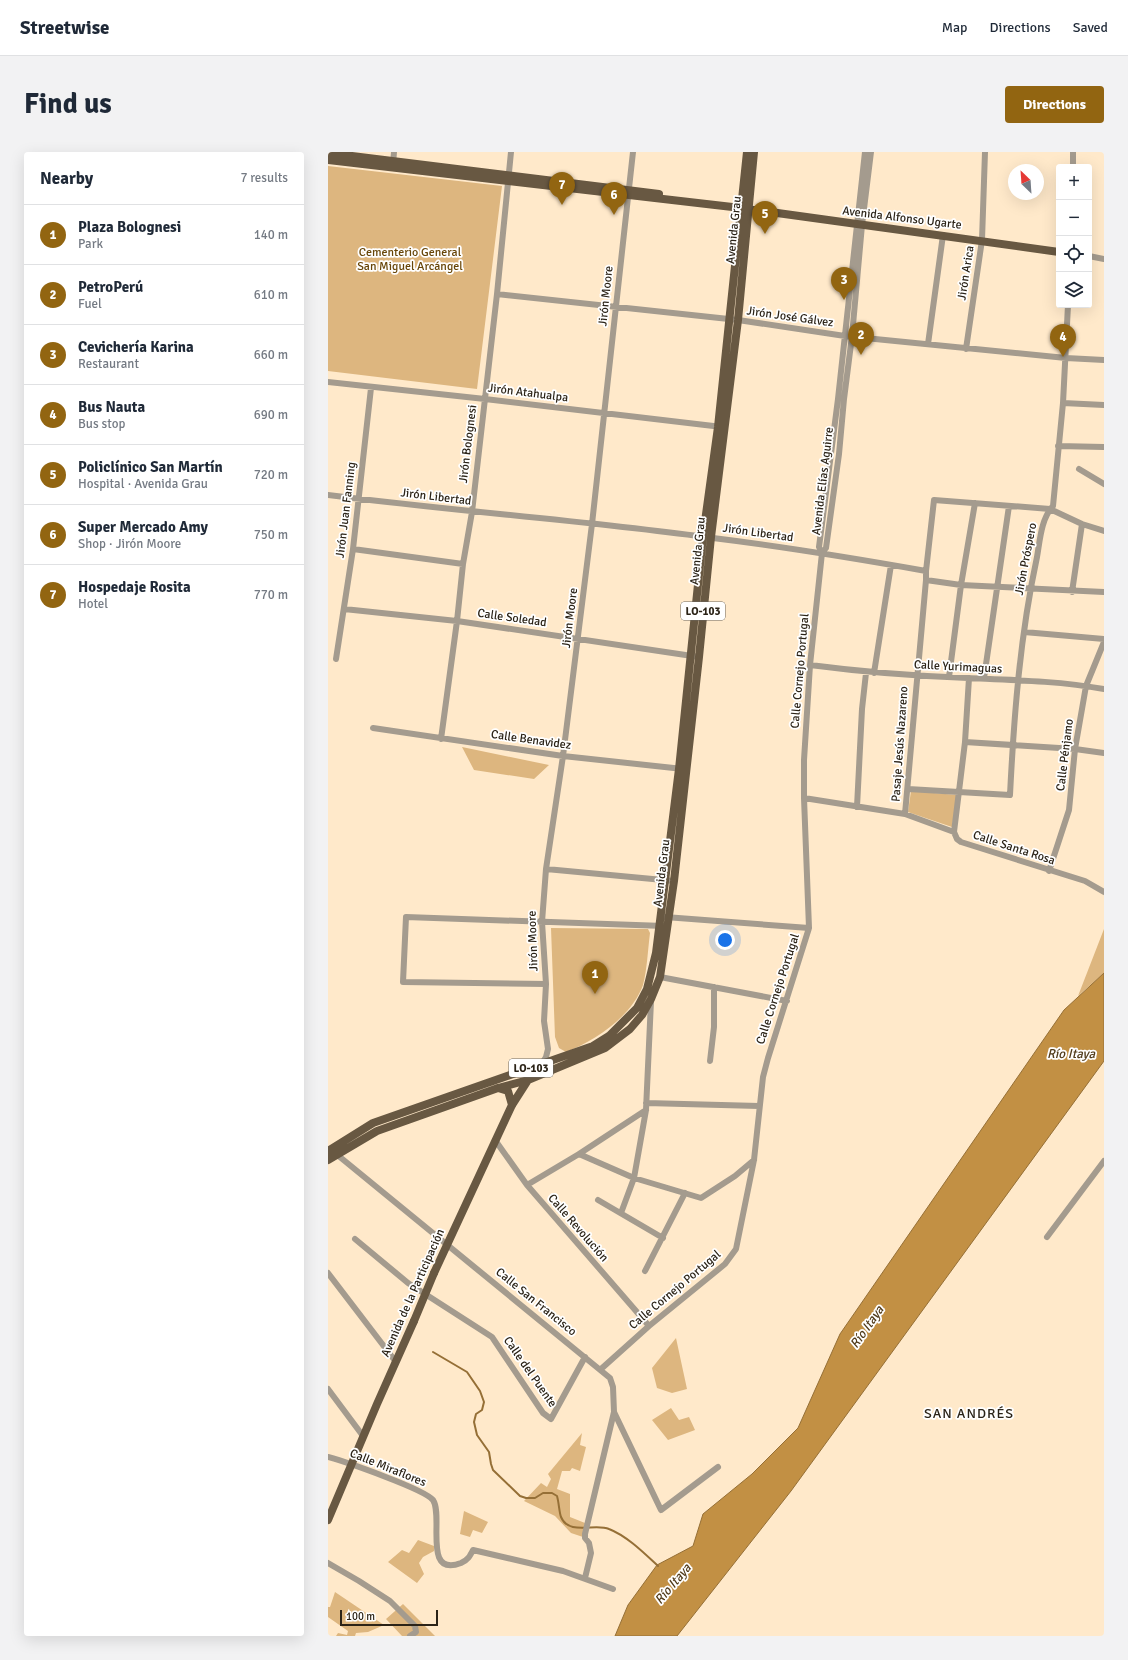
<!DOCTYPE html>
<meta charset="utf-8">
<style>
body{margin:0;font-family:Signika,sans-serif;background:#f2f2f3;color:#1f2937}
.controls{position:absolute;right:12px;top:12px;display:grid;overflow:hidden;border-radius:4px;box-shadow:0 4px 16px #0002}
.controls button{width:36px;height:36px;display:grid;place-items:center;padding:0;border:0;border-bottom:1px solid #e0e1e3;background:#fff;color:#1f2937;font:20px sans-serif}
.compass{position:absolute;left:680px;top:12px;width:36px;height:36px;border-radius:50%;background:#fff;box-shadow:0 4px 16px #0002;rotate:335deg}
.scale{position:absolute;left:12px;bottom:10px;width:98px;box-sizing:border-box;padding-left:4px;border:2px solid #2b2317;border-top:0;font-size:11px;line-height:14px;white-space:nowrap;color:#2b2317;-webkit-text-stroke:3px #fff;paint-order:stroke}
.you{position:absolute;left:397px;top:788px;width:14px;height:14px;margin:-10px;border:3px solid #fff;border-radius:50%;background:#1a73e8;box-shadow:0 0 0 6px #1a73e833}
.badge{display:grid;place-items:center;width:26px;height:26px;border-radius:50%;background:#926511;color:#fff;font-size:13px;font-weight:700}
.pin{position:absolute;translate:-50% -33px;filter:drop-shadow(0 1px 2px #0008)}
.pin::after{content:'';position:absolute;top:21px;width:14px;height:12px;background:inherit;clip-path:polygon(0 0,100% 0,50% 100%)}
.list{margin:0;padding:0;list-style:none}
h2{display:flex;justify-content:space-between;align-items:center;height:52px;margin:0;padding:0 16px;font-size:17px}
h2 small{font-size:13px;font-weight:400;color:#747a83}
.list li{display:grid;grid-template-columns:26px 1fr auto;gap:12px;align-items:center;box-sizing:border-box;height:60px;padding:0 16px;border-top:1px solid #e0e1e3}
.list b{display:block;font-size:15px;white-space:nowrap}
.list p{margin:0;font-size:13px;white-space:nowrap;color:#747a83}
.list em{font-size:13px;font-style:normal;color:#747a83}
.icon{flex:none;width:22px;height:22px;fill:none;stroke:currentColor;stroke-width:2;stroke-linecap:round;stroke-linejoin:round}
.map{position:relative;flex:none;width:776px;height:1484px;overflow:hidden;border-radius:4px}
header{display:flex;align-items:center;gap:24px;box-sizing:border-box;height:56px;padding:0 20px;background:#fff;border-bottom:1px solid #e0e1e3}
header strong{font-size:19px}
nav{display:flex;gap:22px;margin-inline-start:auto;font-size:14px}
.intro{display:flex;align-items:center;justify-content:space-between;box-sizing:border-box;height:96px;padding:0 24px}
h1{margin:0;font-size:28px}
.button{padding:10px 18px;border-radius:4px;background:#926511;color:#fff;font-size:14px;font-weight:700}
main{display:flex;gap:24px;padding:0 24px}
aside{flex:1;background:#fff;border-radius:4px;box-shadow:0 4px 16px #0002}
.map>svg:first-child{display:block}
</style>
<header>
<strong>Streetwise</strong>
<nav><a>Map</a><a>Directions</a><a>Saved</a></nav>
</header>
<div class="intro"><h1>Find us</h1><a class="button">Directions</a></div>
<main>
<aside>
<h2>Nearby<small>7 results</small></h2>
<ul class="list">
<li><span class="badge">1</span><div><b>Plaza Bolognesi</b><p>Park</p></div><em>140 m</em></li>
<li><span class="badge">2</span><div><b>PetroPerú</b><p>Fuel</p></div><em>610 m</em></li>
<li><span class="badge">3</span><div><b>Cevichería Karina</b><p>Restaurant</p></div><em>660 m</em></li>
<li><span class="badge">4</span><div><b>Bus Nauta</b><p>Bus stop</p></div><em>690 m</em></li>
<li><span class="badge">5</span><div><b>Policlínico San Martín</b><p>Hospital · Avenida Grau</p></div><em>720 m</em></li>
<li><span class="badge">6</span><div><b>Super Mercado Amy</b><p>Shop · Jirón Moore</p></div><em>750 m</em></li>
<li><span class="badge">7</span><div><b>Hospedaje Rosita</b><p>Hotel</p></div><em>770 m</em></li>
</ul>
</aside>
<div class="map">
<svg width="776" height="1484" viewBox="0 0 776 1484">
<rect width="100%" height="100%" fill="#ffe9ca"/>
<path fill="#ddb67f" d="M0,14l174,20 -25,203 -149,-18z
M134,595l87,18 -15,14 -60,-9z
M583,639l46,4 -5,32 -44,-15z
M223,776l97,1 2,4c-2,15 -3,38 -7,52 -11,31 -48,56 -77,67l-7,-4 -4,-11z
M776,777v44l-26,23z
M348,1186l11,51 -15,4 -15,-5 -5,-20z
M343,1256l8,12 10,-3 6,13 -27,10 -16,-20z
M254,1281l-2,12 6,2 -6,24 -8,-3 -2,3h-8l-5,18 13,5v23l15,6 -2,14 -12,-4 -16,-17 -31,-15 17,-18 6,4 4,-8 -3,-5z
M136,1359l24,11 -6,11 -9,-3 -3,7 -10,-3z
M90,1388l16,6v5l-11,6 -4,6 5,11 -7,9 -29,-21 14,-12 7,3z
M7,1440l49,33 -16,7 -12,1 -1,3h-19l2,-3 9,2 1,-4 -20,-14v-10h2z
M75,1452l32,32h-33l-16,-17z"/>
<path fill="#c29044" stroke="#956f36" d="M776,821v88l-313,430 -114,145h-62l13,-31 29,-40 36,-19 10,-32 49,-40 46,-46 42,-94 224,-324z"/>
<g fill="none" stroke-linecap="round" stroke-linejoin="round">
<path stroke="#956f36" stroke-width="2" d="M105,1200l34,20 13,19 4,11 -2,8 -6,4 -2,8 3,13 12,17 2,12 2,6 27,26 6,2h9l8,-5h9l5,3c2,7 2,15 4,21 8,19 34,6 48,12 18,7 35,24 49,37"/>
<path stroke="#a49b8e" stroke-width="6" d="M65,12l1,-12
M745,15v-15
M761,104l15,3
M169,142l241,26 107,16 221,22 38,2
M600,192l15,-109
M638,197l16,-109 3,-88
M0,230l157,17 237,28
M735,251l41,2
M730,294l46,1
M751,317l25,15
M0,343c125,16 251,25 377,42 74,9 148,21 221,34v9l35,5 143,7
M25,397l110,15
M494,401l4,-5 13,-94 5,-55 8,-63 10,-111 9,-73
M494,401l-3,-6 19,-148 27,-247
M598,419l8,-71 116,9 32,15 22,7
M744,440l10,-68
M16,457l113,12 242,36
M696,480l80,7
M8,507l17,-110 18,-161
M482,513c53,7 105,11 158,13 45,2 91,3 136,11
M546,521l17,-108
M621,525l12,-92 14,-82
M656,526l25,-172
M45,576l190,28 120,13
M113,587l16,-118 6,-57 9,-52 25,-218 14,-142
M637,590l110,7 29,4
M580,637l102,6c4,-80 10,-159 27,-238 3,-17 4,-38 16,-51l10,-103 5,-98
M476,646l101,16 49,18 3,7 4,3 124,39 19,11
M529,655l5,-98 4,-36
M577,662l21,-234
M626,680l11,-90 4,-64
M218,717l128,12
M721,719l20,-61 6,-61 11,-63 18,-44
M337,765l144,11
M332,825l127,24
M218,832l-143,-2 3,-65 258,9
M382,909l4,-34v-40
M201,926l12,-13 5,-8 2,-8 -4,-28 2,-37 -4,-62 4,-53 17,-113 29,-232 41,-372
M318,951l113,3
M167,988l32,45 122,141
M7,1001l275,225 3,9 1,25 47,98 57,-43
M251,1002l55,24 67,20 34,-22 19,-16
M199,1033l52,-31 67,-44
M270,1048l65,38
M293,1061l13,-35 12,-68 5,-109
M719,1085l57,-76
M27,1087l53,44 84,54 51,76 8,6 34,-62
M317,1119l40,-78
M0,1121l68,89
M273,1217l48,-43 76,-62 11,-15 18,-89 9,-83 5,-19 41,-130 -5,-130v-38l6,-95 12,-112
M0,1237l35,47
M0,1305c18,5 96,32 105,43 11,16 -11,78 28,63 7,-3 9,-7 12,-13l90,21 50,18
M0,1411l31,18 31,20 25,25 1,6 -6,4
M257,1426l6,-25 -2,-10 -4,-5v-4l29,-122"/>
<path stroke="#685842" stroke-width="8" d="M0,1l331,41
M0,8l413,48 318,44
M170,936l10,3 4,14
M0,999l45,-28 220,-77 16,-10 28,-28 10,-19 9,-36 23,-184 24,-233 15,-109 29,-275
M0,1008l49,-29 121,-43 30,-8 77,-32 25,-19 12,-14 9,-16 9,-22 14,-96 25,-224 12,-120 27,-217 16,-168
M106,1121l78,-168 16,-25
M0,1368l49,-116 37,-83"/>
<path stroke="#685842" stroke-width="8" d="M86,1169l20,-48"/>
</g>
<g text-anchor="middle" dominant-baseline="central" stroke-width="3.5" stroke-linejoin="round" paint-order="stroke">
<g fill="#fff" stroke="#6b655d" stroke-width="1">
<rect x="353" y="450" width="44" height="18" rx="3"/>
<rect x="181" y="907" width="44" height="18" rx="3"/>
</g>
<g font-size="11" font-weight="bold" fill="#2b2317">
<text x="375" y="459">LO-103</text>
<text x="203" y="916">LO-103</text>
</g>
<g font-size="12" fill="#2b2317" stroke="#fff">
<text transform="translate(574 66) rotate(7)">Avenida Alfonso Ugarte</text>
<text transform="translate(406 78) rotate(-84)">Avenida Grau</text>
<text transform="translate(638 121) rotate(-81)">Jirón Arica</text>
<text transform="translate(278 144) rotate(-84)">Jirón Moore</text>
<text transform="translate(462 165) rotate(8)">Jirón José Gálvez</text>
<text transform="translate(200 241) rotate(7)">Jirón Atahualpa</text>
<text transform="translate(140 292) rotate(-83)">Jirón Bolognesi</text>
<text transform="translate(495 329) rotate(-83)">Avenida Elías Aguirre</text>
<text transform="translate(108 345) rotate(7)">Jirón Libertad</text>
<text transform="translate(18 358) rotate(-83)">Jirón Juan Fanning</text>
<text transform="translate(430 381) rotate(8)">Jirón Libertad</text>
<text transform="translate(370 399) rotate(-84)">Avenida Grau</text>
<text transform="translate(698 407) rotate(-79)">Jirón Próspero</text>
<text transform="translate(184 466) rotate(8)">Calle Soledad</text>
<text transform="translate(242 466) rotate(-83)">Jirón Moore</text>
<text transform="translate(630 515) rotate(3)">Calle Yurimaguas</text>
<text transform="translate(472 519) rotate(-85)">Calle Cornejo Portugal</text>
<text transform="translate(203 588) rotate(8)">Calle Benavidez</text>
<text transform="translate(572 592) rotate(-86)">Pasaje Jesús Nazareno</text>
<text transform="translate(737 603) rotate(-83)">Calle Pénjamo</text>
<text transform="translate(686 696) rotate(18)">Calle Santa Rosa</text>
<text transform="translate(334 721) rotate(-83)">Avenida Grau</text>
<text transform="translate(205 789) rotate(-92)">Jirón Moore</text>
<text transform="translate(450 837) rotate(-72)">Calle Cornejo Portugal</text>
<text transform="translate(250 1076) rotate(49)">Calle Revolución</text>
<text transform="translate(347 1138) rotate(-40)">Calle Cornejo Portugal</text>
<text transform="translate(85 1141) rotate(-66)">Avenida de la Participación</text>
<text transform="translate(208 1150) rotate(39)">Calle San Francisco</text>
<text transform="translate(202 1220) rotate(55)">Calle del Puente</text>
<text transform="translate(60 1316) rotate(22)">Calle Miraflores</text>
</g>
<g font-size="12" fill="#674507" stroke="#fff">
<text x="82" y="100">Cementerio General<tspan x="82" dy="14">San Miguel Arcángel</tspan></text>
</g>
<g font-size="13" font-style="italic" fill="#513b1a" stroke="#fff">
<text x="743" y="902">Río Itaya</text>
<text transform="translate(539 1175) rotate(-55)">Río Itaya</text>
<text transform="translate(345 1432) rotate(-50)">Río Itaya</text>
</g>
<g font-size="14" letter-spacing="1" fill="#2b2317" stroke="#fff">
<text x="641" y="1261">SAN ANDRÉS</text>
</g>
</g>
</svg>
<div class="controls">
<button>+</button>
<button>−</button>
<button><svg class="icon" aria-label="locate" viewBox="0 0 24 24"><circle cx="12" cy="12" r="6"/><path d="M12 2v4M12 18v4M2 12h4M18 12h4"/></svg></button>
<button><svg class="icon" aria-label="layers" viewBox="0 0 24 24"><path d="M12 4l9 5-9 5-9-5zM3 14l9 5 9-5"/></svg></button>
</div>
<svg class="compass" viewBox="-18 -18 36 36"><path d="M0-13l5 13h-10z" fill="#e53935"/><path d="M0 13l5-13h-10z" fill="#747a83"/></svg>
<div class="scale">100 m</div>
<div class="you"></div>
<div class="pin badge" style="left:267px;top:842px">1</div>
<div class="pin badge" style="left:533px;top:203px">2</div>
<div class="pin badge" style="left:516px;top:148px">3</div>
<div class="pin badge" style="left:735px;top:205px">4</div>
<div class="pin badge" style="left:437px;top:82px">5</div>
<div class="pin badge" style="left:286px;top:63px">6</div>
<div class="pin badge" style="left:234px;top:53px">7</div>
</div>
</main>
